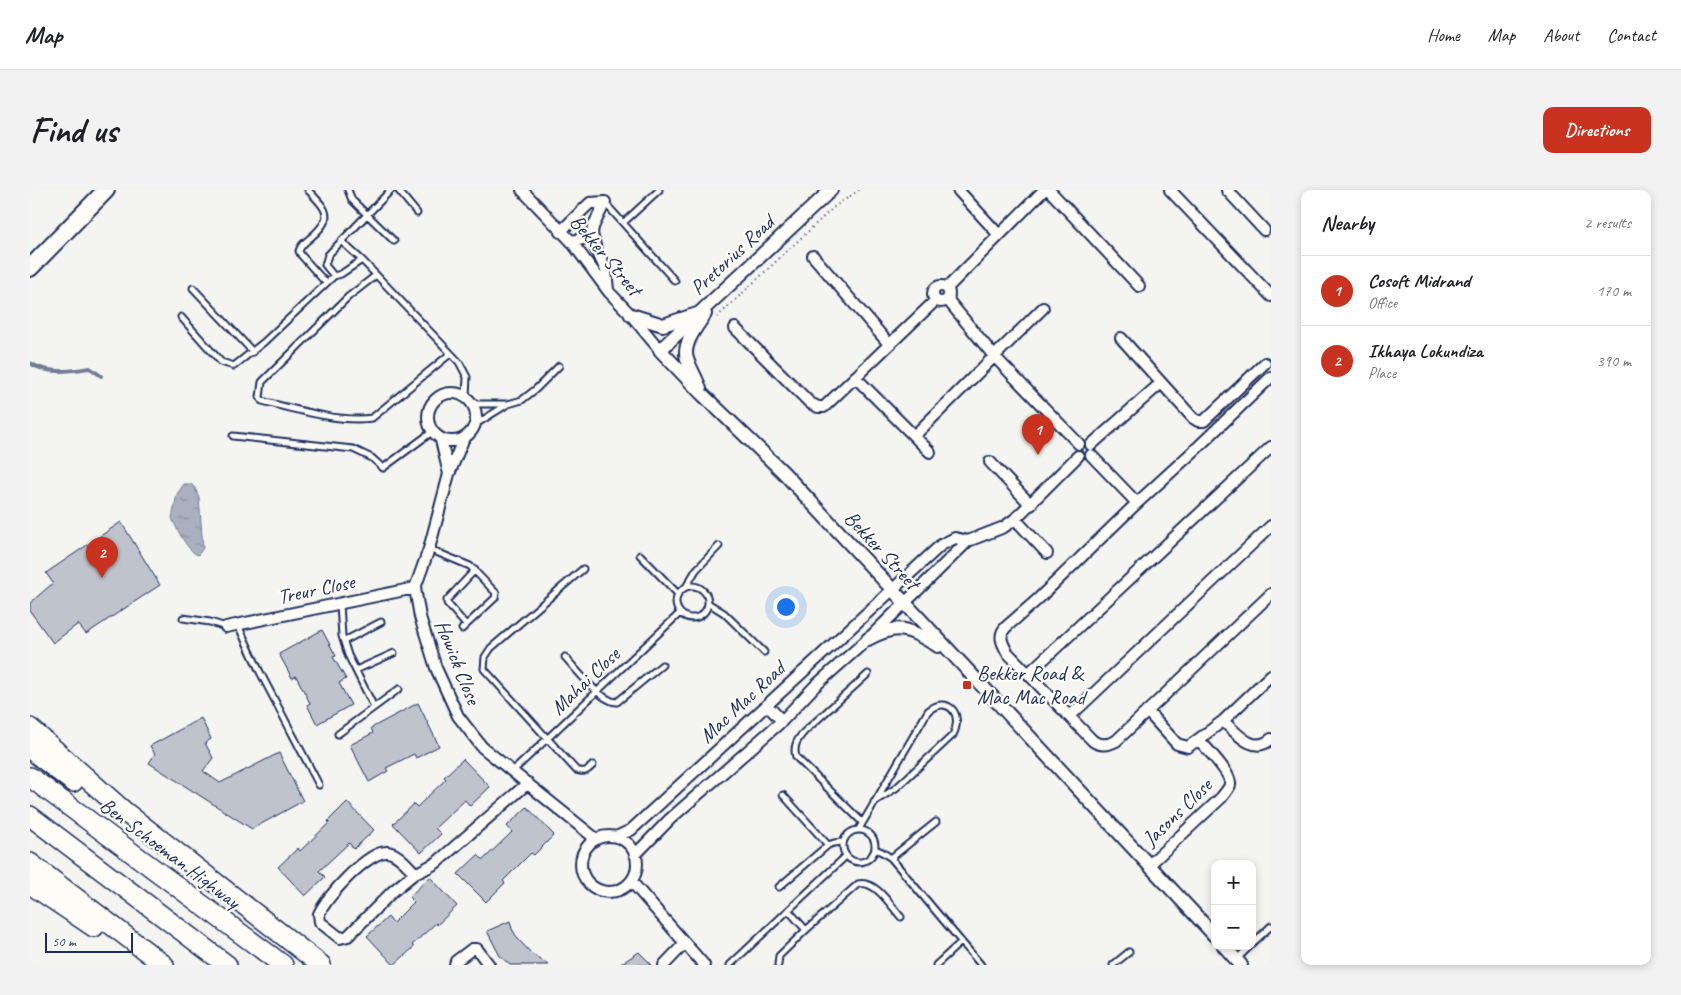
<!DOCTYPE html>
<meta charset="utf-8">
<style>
body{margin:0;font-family:Caveat,sans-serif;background:#f2f2f2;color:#202124}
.controls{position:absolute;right:15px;bottom:15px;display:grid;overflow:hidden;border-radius:10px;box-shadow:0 2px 8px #0003}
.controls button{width:45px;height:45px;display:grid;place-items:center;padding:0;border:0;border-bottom:1px solid #e0e0e0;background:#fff;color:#202124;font:25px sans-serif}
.scale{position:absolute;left:15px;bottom:12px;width:88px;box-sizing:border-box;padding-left:5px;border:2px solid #1b2f5e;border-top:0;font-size:14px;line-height:18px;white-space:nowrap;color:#1b2f5e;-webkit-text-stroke:4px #fdfcf7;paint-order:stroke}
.you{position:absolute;left:755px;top:416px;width:18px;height:18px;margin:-12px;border:4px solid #fff;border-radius:50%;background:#1a73e8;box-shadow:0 0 0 8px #1a73e833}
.badge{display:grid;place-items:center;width:32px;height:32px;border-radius:50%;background:#c8321e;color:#fff;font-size:16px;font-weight:700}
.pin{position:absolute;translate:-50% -41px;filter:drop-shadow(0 1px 2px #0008)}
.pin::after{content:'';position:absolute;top:26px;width:18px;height:15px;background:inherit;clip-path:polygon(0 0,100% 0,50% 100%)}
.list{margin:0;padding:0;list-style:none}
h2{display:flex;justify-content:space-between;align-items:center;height:65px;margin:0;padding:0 20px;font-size:21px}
h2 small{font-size:16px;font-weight:400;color:#757577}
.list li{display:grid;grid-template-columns:32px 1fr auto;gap:15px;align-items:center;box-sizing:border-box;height:70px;padding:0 20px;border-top:1px solid #e0e0e0}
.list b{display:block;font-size:19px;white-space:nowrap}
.list p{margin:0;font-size:16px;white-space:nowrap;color:#757577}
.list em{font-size:16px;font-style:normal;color:#757577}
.map{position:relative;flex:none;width:1241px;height:775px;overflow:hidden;border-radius:10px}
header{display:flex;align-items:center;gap:30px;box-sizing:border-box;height:70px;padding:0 25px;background:#fff;border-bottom:1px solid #e0e0e0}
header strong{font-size:24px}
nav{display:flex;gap:28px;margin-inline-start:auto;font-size:18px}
.intro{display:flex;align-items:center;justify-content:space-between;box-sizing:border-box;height:120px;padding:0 30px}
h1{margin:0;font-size:35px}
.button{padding:12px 22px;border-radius:10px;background:#c8321e;color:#fff;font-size:18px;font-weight:700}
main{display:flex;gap:30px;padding:0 30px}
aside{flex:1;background:#fff;border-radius:10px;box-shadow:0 2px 8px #0003}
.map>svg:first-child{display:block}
</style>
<header>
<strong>Map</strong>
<nav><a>Home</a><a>Map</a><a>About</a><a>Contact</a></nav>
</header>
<div class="intro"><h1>Find us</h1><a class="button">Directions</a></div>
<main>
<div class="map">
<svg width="1241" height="775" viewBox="0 0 1241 775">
<defs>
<pattern id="water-ripples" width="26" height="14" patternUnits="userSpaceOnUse" patternTransform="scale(1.25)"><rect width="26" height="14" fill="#aab0bf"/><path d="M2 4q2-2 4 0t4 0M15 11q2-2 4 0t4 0" fill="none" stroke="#8a909e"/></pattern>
</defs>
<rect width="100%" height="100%" fill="#f4f4f1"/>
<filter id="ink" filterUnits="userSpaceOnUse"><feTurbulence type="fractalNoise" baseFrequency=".02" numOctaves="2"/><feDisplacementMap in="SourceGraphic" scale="10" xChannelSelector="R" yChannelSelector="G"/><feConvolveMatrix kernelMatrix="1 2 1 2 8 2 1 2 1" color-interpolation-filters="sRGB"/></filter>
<g filter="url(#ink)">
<path fill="url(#water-ripples)" stroke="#717c98" d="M154,294h7l4,4 4,9 4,51 -5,7c-10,-3 -22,-27 -26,-37l5,-24z"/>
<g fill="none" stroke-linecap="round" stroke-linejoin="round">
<path stroke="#717c98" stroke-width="4" d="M0,173c18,12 40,8 60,5l11,8"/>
</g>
<path fill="#bfc3cc" stroke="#1b2f5e" d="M91,332l39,63 -74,49 -8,-10 -25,19 -23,-32v-8l23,-20 -7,-10z
M292,440l14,26 -3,1 13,22 -7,4 12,22 -34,19 -10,-19 3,-2 -14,-27 -4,2 -13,-24z
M388,513l21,43 -23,12 -2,-4 -28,14 2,3 -19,11 -19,-37 23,-12 -2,-5z
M171,528l10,21 -6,4 8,15 -10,13 17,12 59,-30 24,48 -51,28 -103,-66 6,-9 -5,-8z
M433,569l27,28 -20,19 -5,-6 -30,28 6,6 -20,19 -28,-29 21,-20 3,3 29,-28 -2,-2z
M317,612l27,28 -20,19 -5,-6 -30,28 6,6 -20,19 -27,-29 20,-19 2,3 29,-28 -1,-2z
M497,617l27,28 -20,20 -3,-2 -28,28 2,2 -19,19 -28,-28 20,-19 5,5 29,-28 -5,-6z
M400,687l27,29 -20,19 -1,-2 -24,22 2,2 -20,18 -27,-29 21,-19 5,6 21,-21 -5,-5z
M480,731l2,8 6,10 14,15 17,11h-39l-10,-9 -13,-25z
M609,762l13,13h-33z"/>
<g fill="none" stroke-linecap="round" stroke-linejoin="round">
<defs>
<path id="service" d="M278,0c20,21 27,27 1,49 -5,4 -8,6 -10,12l2,4 25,28
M318,0l4,10 42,41
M368,0l19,23
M575,13l70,78
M593,33l36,-33
M311,51l21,19 97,102 8,15 -1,19
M332,70l-21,14 -7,2 -9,-11 3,-10 63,-65
M345,86l-27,21 -86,85 -2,15 2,4c32,8 78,22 110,17l78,-64
M163,98l60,64
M151,127l40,45 13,4 30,-24 70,-66
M443,214h35
M446,234l32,-20 14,-4 14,-11 23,-23
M203,246l120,13 19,9 11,10 49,-36
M399,359l41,17 26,27 -1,5 -33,31
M610,365l38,39
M553,379l-92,79 -6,9 -1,12 92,101c9,3 11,1 17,-5
M646 412a16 16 0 1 1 32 0a16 16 0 1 1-32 0Z
M656,397l10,-17 23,-24
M678,413l16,10 40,39
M310,414l2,32 6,19 26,52
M153,428l27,4 16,5
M208,435l22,47 59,113
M436,435l-19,-22v-3l28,-30
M314,451l37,-19
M535,467c11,12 36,45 52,45l45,-37
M326,480l38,-17
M308,544l61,-45
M483,581l167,-158
M753,605l45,50
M832,632l-66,-65c-3,-11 1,-17 8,-25l64,-58
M829,639l69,-118c19,-16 36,2 25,24l-57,53 -22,14
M813 656a16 16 0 1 1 32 0a16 16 0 1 1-32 0Z
M845,659l7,3 9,6 90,107
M861,668l45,-36
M749,697l49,-42 6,-2 8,-1
M759,721l17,19 52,-46c18,-4 32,21 43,33
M1222,754l19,-18
M1207,769l13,-13
M700,775l116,-109
M748,775l1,-9 27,-26
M906,775l25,-23
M1083,775l16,-13"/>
<path id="minor" d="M492,0l49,51 38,51 22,23 29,35
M928,0l41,45
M1019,0l90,96
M1140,0l101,106
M1197,0l37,40
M530,42l30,-29 15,-1 -12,25 -1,7 -9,5 -12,2
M562,44l4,15 10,21 2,20
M783,66l76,88
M903 104a8 8 0 1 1 16 0a8 8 0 1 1-16 0Z
M917,98l97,-98
M917,109l47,57 85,88
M705,138l75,75 8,4h6l112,-107
M1091,148l72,80 5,3h6l61,-58
M825,187l75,75
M1241,187l-74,71 -60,55 -100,97 -31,27c-8,8 -4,16 1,25l86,89c7,5 15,4 23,0l155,-147
M398 227a24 24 0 1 1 48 0a24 24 0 1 1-48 0Z
M884,246l129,-128
M411,250l8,34
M433,250l-14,34 -20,75 -14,39 5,29 16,51 22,48 24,31 114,92
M1061,255l70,-62
M1061,265l46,48
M960,272l41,43
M985,329l32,34
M196,437l189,-39
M999,483l242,-226
M737,515l15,16
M1117,521l30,33 11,3 35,-26 48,-46
M1040,526l201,-190
M1193,531c14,12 30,34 48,18
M551 674a28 28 0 1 1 56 0a28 28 0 1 1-56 0Z
M586,647l15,-7 310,-285 14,-7 13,3
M605,665l35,-36 112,-98 33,-35 53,-47 100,-98 36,-14 11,-8 63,-63
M1119,675l72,-67c3,-4 7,-8 9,-13 2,-11 -24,-37 -31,-45
M385,683c-8,-8 -17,-20 -28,-21 -19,-1 -61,45 -68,62l1,8 20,16 8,-2 45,-45 22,-18 6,-2 15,-8 92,-80
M601,691l73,84
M425,775l1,-4 16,-12h5l12,16
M634,775l21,-22"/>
<path id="tertiary" d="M801,0l-171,160 42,44 81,78 432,464
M601,125l32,10 34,-11
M670,199c-3,-10 -10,-21 -13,-30 -5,-15 10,-33 18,-45
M838,449c31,-17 41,-10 70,7
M1194,756l17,19"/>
<path id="primary" d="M0,78l76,-78"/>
<path id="motorway" d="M0,538l95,84 196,153
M0,559l43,33
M0,587l253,188
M0,626l197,149
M0,673l134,102
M0,694l64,43"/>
</defs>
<use href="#service" stroke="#1b2f5e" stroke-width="9"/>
<use href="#minor" stroke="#1b2f5e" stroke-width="14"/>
<use href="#tertiary" stroke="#1b2f5e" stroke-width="16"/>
<use href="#primary" stroke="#1b2f5e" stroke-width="20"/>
<use href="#motorway" stroke="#1b2f5e" stroke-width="22"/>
<path stroke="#1b2f5e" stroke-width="2" stroke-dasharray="1 4" stroke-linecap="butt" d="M687,127l117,-110 25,-17"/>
<use href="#service" stroke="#fdfcf7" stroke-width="5"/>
<use href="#minor" stroke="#fdfcf7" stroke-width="10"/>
<use href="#tertiary" stroke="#fdfcf7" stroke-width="12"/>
<use href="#primary" stroke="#fdfcf7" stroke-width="16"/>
<use href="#motorway" stroke="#fdfcf7" stroke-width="19"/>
</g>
</g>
<rect fill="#c8321e" stroke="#fdfcf7" stroke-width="2" x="932" y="490" width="10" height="10" rx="2.5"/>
<g text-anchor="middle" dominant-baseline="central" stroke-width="4.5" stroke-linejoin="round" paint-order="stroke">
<g font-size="21" fill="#1b2f5e" stroke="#fdfcf7">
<text transform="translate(576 65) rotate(50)">Bekker Street</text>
<text transform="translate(702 65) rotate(-43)">Pretorius Road</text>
<text transform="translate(852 360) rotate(47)">Bekker Street</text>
<text transform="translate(286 399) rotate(-12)">Treur Close</text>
<text transform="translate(428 472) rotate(68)">Howick Close</text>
<text transform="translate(555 491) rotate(-44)">Mahai Close</text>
<text transform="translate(712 512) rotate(-43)">Mac Mac Road</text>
<text transform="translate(1147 622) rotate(-44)">Jasons Close</text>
<text transform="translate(140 663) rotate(37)">Ben Schoeman Highway</text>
</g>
<g font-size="21" fill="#1b2f5e" stroke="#fdfcf7" text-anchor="start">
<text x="947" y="483">Bekker Road &amp;<tspan x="947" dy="24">Mac Mac Road</tspan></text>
</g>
</g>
</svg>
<div class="controls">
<button>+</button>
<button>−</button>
</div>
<div class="scale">50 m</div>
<div class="you"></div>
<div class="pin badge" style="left:1008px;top:265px">1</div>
<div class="pin badge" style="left:72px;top:388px">2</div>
</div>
<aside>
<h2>Nearby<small>2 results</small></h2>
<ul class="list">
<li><span class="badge">1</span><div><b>Cosoft Midrand</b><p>Office</p></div><em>170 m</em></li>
<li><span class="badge">2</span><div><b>Ikhaya Lokundiza</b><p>Place</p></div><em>390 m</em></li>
</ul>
</aside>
</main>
